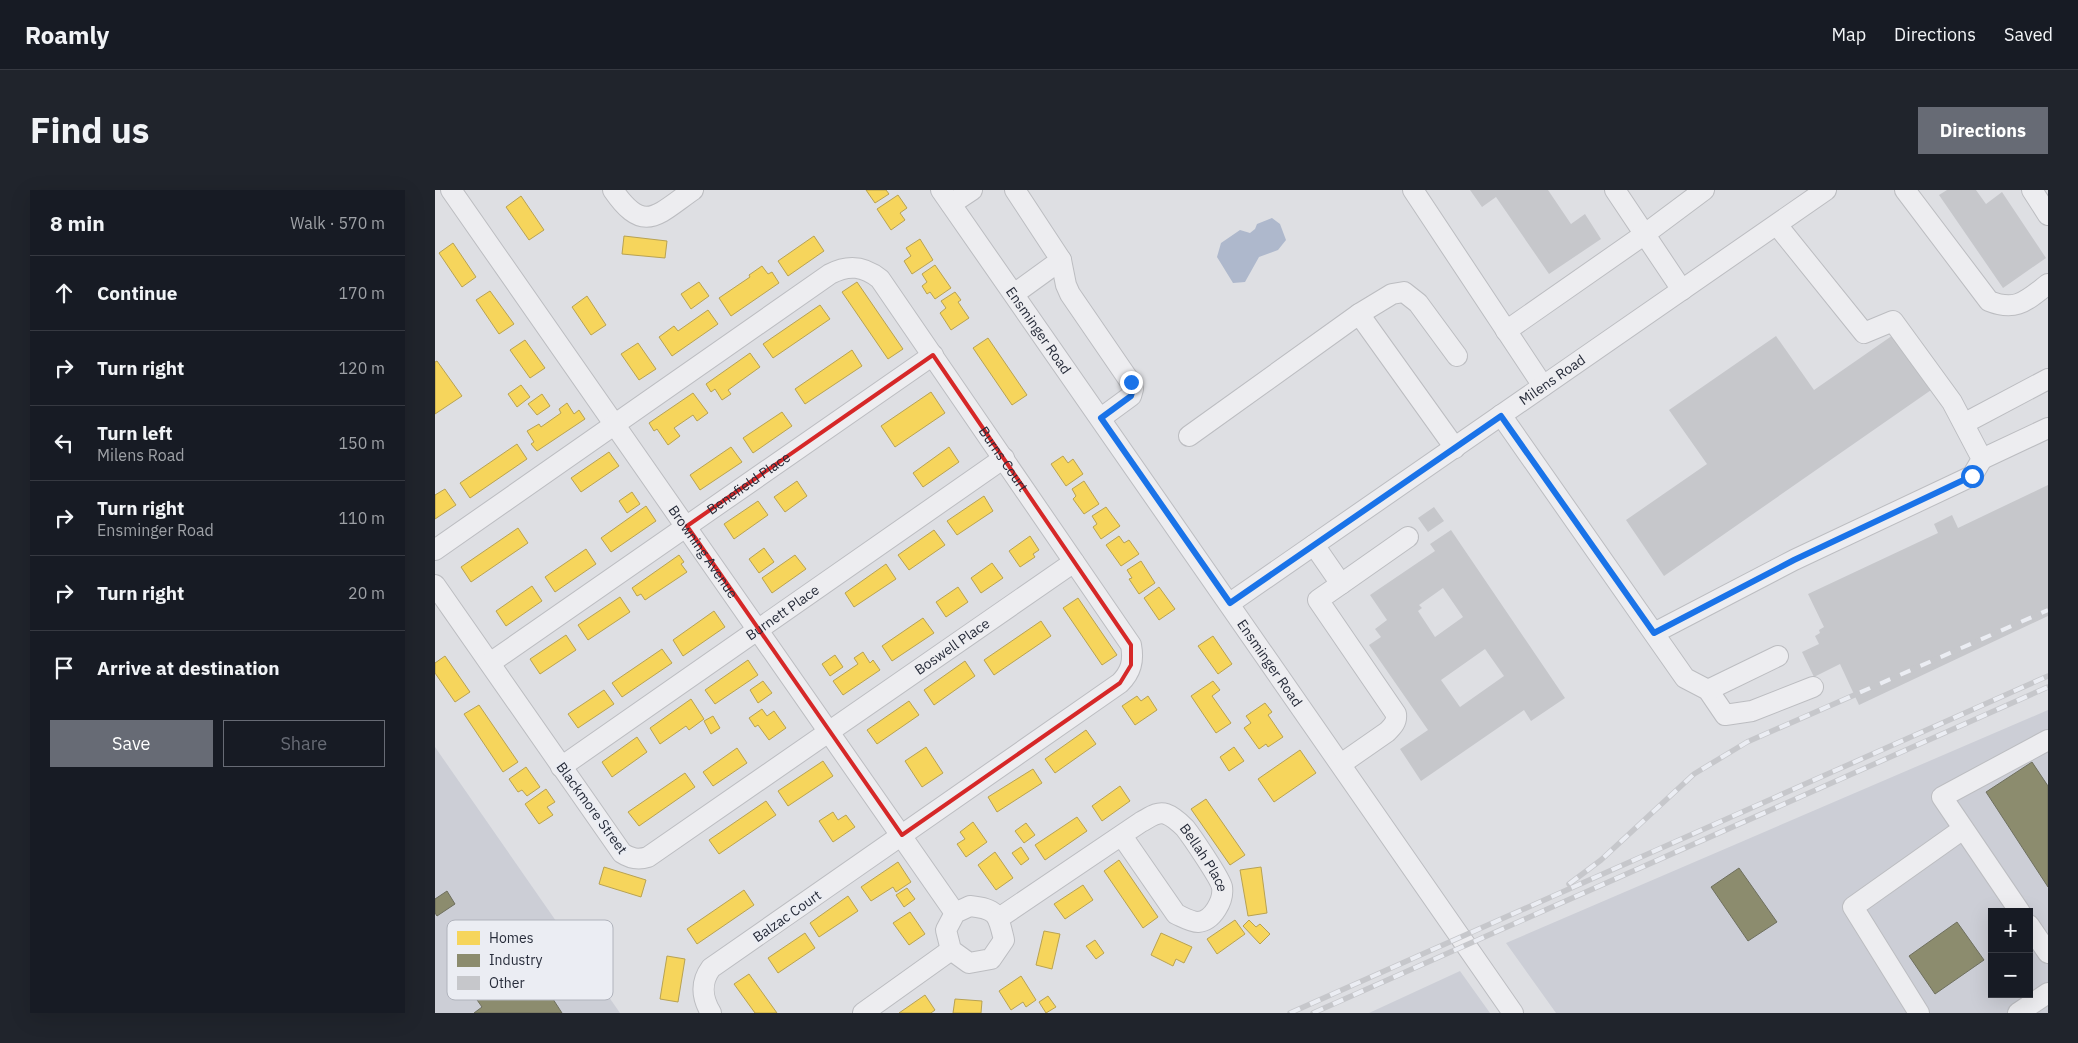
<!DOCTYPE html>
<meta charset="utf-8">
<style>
body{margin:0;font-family:"IBM Plex Sans",sans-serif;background:#20242c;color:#f1f3f6}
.controls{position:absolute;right:15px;bottom:15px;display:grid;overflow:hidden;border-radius:0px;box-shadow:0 5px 20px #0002}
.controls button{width:45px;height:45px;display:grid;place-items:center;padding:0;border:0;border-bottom:1px solid #363941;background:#171b24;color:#f1f3f6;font:25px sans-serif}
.stop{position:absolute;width:15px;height:15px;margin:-11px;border:4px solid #1a73e8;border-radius:50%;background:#fff}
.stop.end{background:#1a73e8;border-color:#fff;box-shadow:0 1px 5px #0008}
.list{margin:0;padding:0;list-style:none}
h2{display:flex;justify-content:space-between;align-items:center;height:65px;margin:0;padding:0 20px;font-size:21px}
h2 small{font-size:16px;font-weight:400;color:#9ea1a6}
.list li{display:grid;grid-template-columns:32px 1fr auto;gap:15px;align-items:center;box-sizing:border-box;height:75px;padding:0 20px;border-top:1px solid #363941}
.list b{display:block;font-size:19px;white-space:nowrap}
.list p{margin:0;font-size:16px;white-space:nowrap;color:#9ea1a6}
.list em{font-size:16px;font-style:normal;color:#9ea1a6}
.actions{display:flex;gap:10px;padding:15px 20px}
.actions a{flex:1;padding:11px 0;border:1px solid #676b75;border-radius:0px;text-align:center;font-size:18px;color:#676b75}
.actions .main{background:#676b75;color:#fff}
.icon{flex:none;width:28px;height:28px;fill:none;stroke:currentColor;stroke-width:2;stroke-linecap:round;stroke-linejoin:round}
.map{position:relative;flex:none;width:1613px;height:823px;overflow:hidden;border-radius:0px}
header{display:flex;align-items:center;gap:30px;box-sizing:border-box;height:70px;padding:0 25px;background:#171b24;border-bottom:1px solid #363941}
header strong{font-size:24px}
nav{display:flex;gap:28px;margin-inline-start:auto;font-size:18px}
.intro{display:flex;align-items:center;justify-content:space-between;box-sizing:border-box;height:120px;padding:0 30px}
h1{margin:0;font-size:35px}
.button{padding:12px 22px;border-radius:0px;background:#676b75;color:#fff;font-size:18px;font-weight:700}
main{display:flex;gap:30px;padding:0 30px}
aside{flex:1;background:#171b24;border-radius:0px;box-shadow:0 5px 20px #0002}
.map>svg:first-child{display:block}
</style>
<header>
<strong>Roamly</strong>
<nav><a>Map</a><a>Directions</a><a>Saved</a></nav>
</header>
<div class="intro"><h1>Find us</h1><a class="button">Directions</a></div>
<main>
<aside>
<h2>8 min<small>Walk · 570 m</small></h2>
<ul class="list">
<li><svg class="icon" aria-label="ahead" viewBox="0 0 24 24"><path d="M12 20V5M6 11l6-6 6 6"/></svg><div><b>Continue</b></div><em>170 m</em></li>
<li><svg class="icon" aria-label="right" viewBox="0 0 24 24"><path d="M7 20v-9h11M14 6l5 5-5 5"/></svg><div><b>Turn right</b></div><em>120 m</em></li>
<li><svg class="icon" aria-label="left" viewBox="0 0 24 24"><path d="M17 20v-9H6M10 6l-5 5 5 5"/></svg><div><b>Turn left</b><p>Milens Road</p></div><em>150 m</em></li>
<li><svg class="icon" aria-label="right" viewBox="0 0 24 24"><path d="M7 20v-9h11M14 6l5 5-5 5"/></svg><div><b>Turn right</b><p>Ensminger Road</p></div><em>110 m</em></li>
<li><svg class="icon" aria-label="right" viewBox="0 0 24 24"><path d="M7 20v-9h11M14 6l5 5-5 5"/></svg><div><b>Turn right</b></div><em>20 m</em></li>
<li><svg class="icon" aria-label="arrive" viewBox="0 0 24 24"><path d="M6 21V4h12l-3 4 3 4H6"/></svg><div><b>Arrive at destination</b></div></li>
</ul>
<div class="actions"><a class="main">Save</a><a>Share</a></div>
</aside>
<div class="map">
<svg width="1613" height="823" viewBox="0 0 1613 823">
<rect width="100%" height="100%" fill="#dedfe3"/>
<path fill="#ccced6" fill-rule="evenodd" d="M1613,520v303h-492l-50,-70zM1557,722h37v82h-37z
M0,557l185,266h-185z
M1025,781l30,42h-121z"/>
<path fill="#aeb8cc" d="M837,28l8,6 6,16 -8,10 -19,7 -14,25 -12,1 -16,-26 4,-14 19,-13 10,3 5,-4 2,-5z"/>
<path fill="#f6d55c" stroke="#b8a252" d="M431,0h20l3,4 -14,9z
M463,5l9,13 -7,5 5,7 -14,10 -14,-21z
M86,6l23,34 -15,10 -23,-33z
M189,46l43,5 -2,17 -43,-4z
M379,46l10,15 -36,25 -10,-15z
M485,49l13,21 -21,14 -8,-13 7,-5 -5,-8z
M18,53l23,34 -14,10 -23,-34z
M500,75l16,23 -16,11 -5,-7 -3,2 -5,-8 5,-4 -5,-8z
M327,76l6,8 4,-2 7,11 -48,33 -12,-18 31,-21 -1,-2z
M264,92l10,14 -18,13 -10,-15z
M422,92l46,67 -15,10 -46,-67z
M55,101l24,33 -15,10 -23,-34z
M520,102l6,8 -3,2 11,16 -18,12 -11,-17 6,-5 -5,-7z
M152,106l19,29 -15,10 -19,-28z
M385,115l10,14 -57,39 -10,-14z
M273,120l10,14 -46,32 -13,-19 15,-11 4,5z
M553,148l39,57 -15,10 -39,-57z
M90,150l20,28 -15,10 -20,-28z
M203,153l18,26 -17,11 -18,-26z
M417,160l10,16 -57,38 -10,-15z
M315,163l10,14 -32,23 3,4 -9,6 -7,-11 -4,3 -5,-8z
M2,171l25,35 -27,18v-52z
M86,195l9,12 -13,10 -9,-13z
M496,202l14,21 -50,34 -14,-21z
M258,203l15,20 -11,8 -4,-6 -19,13 6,8 -12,9 -11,-16 -3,2 -5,-8z
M107,204l8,12 -13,9 -9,-11z
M132,213l7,11 5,-4 6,9 -48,32 -6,-7 3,-2 -7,-11 12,-7 2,3 20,-14 -2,-4z
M347,222l10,14 -39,27 -10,-15z
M82,254l10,15 -57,39 -10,-15z
M296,257l11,15 -42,28 -10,-15z
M514,257l10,15 -36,25 -10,-14z
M174,262l10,14 -38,26 -10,-14z
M628,266l5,7 5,-4 10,15 -17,12 -15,-22z
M362,291l10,15 -22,16 -11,-15z
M649,291l15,23 -15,10 -11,-15 3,-3 -4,-7z
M10,299l11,16 -21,14v-24z
M197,302l8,12 -13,9 -8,-12z
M549,306l9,15 -36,24 -10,-14z
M323,311l10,14 -34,24 -10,-15z
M211,316l10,15 -45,31 -10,-14z
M671,317l14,19 -19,13 -8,-12 4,-3 -5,-8z
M83,338l10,15 -57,39 -10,-15z
M499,340l11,15 -36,25 -11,-15z
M595,346l9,14 -6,4 2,3 -15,10 -11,-16z
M684,346l5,7 5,-3 10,14 -18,12 -15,-21z
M329,358l10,14 -15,11 -10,-14z
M151,359l10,15 -41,28 -10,-15z
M244,365l5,7 -3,2 6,8 -42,28 -4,-6 -4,2 -5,-8z
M360,365l11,14 -34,24 -10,-15z
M706,371l14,22 -16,11 -10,-15 3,-1 -5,-8z
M557,373l11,15 -22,15 -10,-15z
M451,374l10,15 -42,28 -9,-14z
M97,396l10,15 -36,25 -10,-15z
M523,397l10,15 -22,15 -10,-15z
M724,397l16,22 -16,11 -15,-22z
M185,407l10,15 -42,28 -10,-15z
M643,408l39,57 -15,10 -39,-57z
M279,421l11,16 -42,29 -10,-16z
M488,428l11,15 -42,28 -10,-15z
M606,431l10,15 -57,39 -10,-15z
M131,445l10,15 -36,24 -10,-15z
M778,446l19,28 -14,10 -20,-28z
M227,459l10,14 -50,34 -10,-14z
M428,462l7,11 3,-3 7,10 -37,25 -10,-14 25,-17 -4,-6z
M400,465l8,12 -13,9 -8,-12z
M10,466l25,36 -15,10 -20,-29v-10z
M313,470l10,15 -43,29 -10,-14z
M530,471l10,15 -41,29 -10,-15z
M328,491l9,12 -14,10 -8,-13z
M778,491l7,9 -8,6 19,27 -15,10 -25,-37z
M169,500l10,14 -36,24 -10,-14z
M702,506l4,5 7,-5 9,14 -22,15 -13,-19z
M256,509l13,20 -15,11 -3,-4 -26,18 -10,-16z
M474,511l10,14 -42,29 -10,-14z
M830,513l7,9 -4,3 15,22 -15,10 -2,-3 -7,5 -15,-21 7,-5 -5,-7z
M44,515l39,57 -15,10 -39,-58z
M327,519l5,7 7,-5 12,17 -17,12 -11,-15 -3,2 -6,-9z
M278,526l7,12 -9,6 -7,-13z
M651,540l10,14 -41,29 -10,-14z
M202,547l10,15 -35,25 -10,-15z
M491,557l17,26 -21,14 -17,-26z
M799,557l10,14 -15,10 -9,-14z
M302,558l10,15 -34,23 -10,-14z
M865,560l16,23 -42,29 -16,-23z
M388,571l10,15 -45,30 -10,-15z
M91,577l14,20 -13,9 -5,-6 -4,2 -9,-13z
M598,579l9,14 -45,29 -9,-15z
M250,583l10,14 -56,39 -11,-14z
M685,596l10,15 -28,20 -10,-15z
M111,599l9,13 -8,5 6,8 -14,9 -14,-20z
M771,609l39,56 -15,10 -39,-56z
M331,611l10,14 -57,39 -10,-14z
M398,622l5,8 8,-5 9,12 -22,15 -14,-21z
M642,627l10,14 -42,29 -10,-15z
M538,632l14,20 -21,15 -9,-13 8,-5 -5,-7z
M591,633l9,12 -11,8 -9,-12z
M586,657l8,12 -8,6 -9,-12z
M560,662l18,26 -17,12 -18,-25z
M684,670l39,57 -15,11 -39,-57z
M463,672l13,20 -15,10 -3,-5 -22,14 -10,-14z
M169,677l42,13 -5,17 -42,-13z
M826,677l6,46 -19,3 -8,-46z
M648,695l10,15 -28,19 -11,-15z
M472,698l8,11 -11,8 -8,-12z
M309,700l10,15 -57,39 -10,-15z
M413,706l10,15 -39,26 -9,-14z
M475,722l15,22 -16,11 -16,-22z
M800,730l10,14 -28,20 -10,-15z
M814,730l7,7 4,-3 10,10 -10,10 -17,-18z
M609,741l16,3 -8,35 -16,-4z
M370,743l10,15 -37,25 -10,-15z
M726,743l31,14 -8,16 -8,-4 -3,7 -22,-11z
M660,750l9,13 -8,6 -10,-13z
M232,766l18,3 -7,43 -18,-3z
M314,784l28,39h-22l-21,-29z
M586,786l15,24 -10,7 -3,-5 -12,8 -12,-19z
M490,805l10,15 -4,3h-32z
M613,806l8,11 -10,6 -7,-11z
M520,809l27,2 -1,12h-28z"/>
<path fill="#8c8c6e" stroke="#6e6f5e" d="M1597,572l16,24v101l-62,-95z
M1304,678l38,54 -29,19 -37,-54z
M12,701l8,13 -18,12 -2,-3v-14z
M1522,732l27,38 -49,34 -26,-38z
M84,752l4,6 -4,3 22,31 3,-2 10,15 -3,1 11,17h-88l8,-6 -14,-20 43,-30 -4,-6z"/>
<path fill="#c6c7cb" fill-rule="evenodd" d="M1035,0h78l23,34 14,-10 16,25 -52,35 -53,-77 -14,10z
M1512,0h29l10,14 16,-12 44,66 -43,30 -64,-93z
M1461,143l38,55 -270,188 -38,-56 81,-56 -38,-54 107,-74 38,54z
M1613,295v131l-189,89 -19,-41 -26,13 -12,-25 17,-8 -4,-8 5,-3 -1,-3 5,-3 -16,-33 130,-61 -4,-9 18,-9 6,13z
M999,317l10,14 -16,11 -10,-14z
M1016,340l114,168 -34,23 -7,-11 -103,71 -21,-32 28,-19 -59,-85 12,-8 -6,-8 12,-9 -17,-25 65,-44 -5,-7zM1008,398l20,29 -28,20 -17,-26 4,-3 -3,-3zM1050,459l19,27 -44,31 -19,-27z"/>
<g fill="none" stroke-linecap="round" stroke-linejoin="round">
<defs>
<g id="minor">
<path id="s1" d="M16,0l504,723"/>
<path d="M178,0c31,45 44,25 80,0"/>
<path id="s2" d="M506,0l572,823"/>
<path d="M978,0l130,196"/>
<path d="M1180,0l67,100"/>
<path d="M1470,0l84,111c27,11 37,0 59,-17"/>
<path d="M1597,0l16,25"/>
<path d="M516,14l21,-14"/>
<path d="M626,70l5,25 4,9 61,89 2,6 -2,7 -30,22"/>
<path d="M579,104l47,-34 -46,-70"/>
<path d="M924,124l33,-20 12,-2 14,11 39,53"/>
<path d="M1071,141l139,-97 59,-44"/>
<path d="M1066,225l184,263 23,12 17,25 27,-4 61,-24"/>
<path d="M1530,233l83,-44"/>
<path d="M754,246l170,-122 96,134"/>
<path d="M1547,269l66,-31"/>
<path d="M879,355l27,39 -23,16 78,114c1,8 -3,12 -9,18l-46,32"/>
<path id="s3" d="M0,360l395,-276c19,-10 34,-8 50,5l251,366c3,16 0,27 -11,38l-409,285c-11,15 -9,30 0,45"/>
<path d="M906,394l67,-47"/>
<path id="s4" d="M0,395l187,268c9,6 16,7 26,4l426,-295"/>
<path id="s5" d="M795,413l596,-413"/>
<path d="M1219,443l140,-73 178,-84 10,-17 -30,-57 -59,-81 -29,12 -87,-108"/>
<path id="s6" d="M55,473l443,-308"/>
<path d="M1273,500l70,-34"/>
<path id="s7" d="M126,577l443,-309"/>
<path d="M535,716c28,3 28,9 34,34l-13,19 -22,4 -18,-13 -5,-20 9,-17z"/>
<path d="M1585,722l-78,-115 106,-57"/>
<path id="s8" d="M564,728l142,-96c8,-4 16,-11 25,-8 6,2 15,10 19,14 7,9 35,50 37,59 2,13 -9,34 -24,35 -7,0 -15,-5 -22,-8l-54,-78"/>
<path d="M1594,735l19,28"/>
<path d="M428,823l88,-63"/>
<path d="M1484,823l-66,-106 110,-78"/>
<path d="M1583,823l30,-20"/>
</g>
</defs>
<use href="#minor" stroke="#bcbdc1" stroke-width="22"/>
<use href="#minor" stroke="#ededf0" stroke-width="20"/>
<defs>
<path id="rail" d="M1134,694l32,-24 93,-86 53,-32 301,-132
M855,823l758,-337
M878,823l735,-326"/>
</defs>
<use href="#rail" stroke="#c6c7cb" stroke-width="5.5"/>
<use href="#rail" stroke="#ebedf3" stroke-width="4" stroke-dasharray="11" stroke-linecap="butt"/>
</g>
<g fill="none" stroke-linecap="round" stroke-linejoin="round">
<path stroke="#1a73e8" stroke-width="6" d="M696,192l2,7 -2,7 -30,22 129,185 271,-187 153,217 140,-73 178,-84"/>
</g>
<path fill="none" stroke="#d62828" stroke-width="4" stroke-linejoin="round" d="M498,165l198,290v20l-11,18 -218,152 -215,-309z"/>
<g text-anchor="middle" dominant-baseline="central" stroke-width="5" stroke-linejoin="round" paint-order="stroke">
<g font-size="14" fill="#272c3a" stroke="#ebedf3">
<text stroke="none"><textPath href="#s2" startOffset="171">Ensminger Road</textPath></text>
<text stroke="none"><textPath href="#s5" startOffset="392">Milens Road</textPath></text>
<text stroke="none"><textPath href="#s3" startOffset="754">Burns Court</textPath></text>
<text stroke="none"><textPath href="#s6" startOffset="315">Benefield Place</textPath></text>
<text stroke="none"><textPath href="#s1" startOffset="441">Browning Avenue</textPath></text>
<text stroke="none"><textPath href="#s7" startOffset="270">Burnett Place</textPath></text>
<text stroke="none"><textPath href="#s4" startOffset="724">Boswell Place</textPath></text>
<text stroke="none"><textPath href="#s2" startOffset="576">Ensminger Road</textPath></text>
<text transform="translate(157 618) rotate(54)">Blackmore Street</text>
<text stroke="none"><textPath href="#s8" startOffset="258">Bellah Place</textPath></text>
<text transform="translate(352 726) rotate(-35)">Balzac Court</text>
</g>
</g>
<rect x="12" y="730" width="166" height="80" rx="8" fill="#ebedf3" stroke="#b0b3bc" stroke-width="1"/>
<rect x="22" y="741" width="23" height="14" fill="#f6d55c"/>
<rect x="22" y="764" width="23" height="13" fill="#8c8c6e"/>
<rect x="22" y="786" width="23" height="14" fill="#c6c7cb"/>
<g font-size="14" fill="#272c3a">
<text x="54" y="753">Homes</text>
<text x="54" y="775">Industry</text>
<text x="54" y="798">Other</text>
</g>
</svg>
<div class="controls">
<button>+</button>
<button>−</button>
</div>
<div class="stop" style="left:1537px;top:286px"></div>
<div class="stop end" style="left:696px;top:192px"></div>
</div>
</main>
